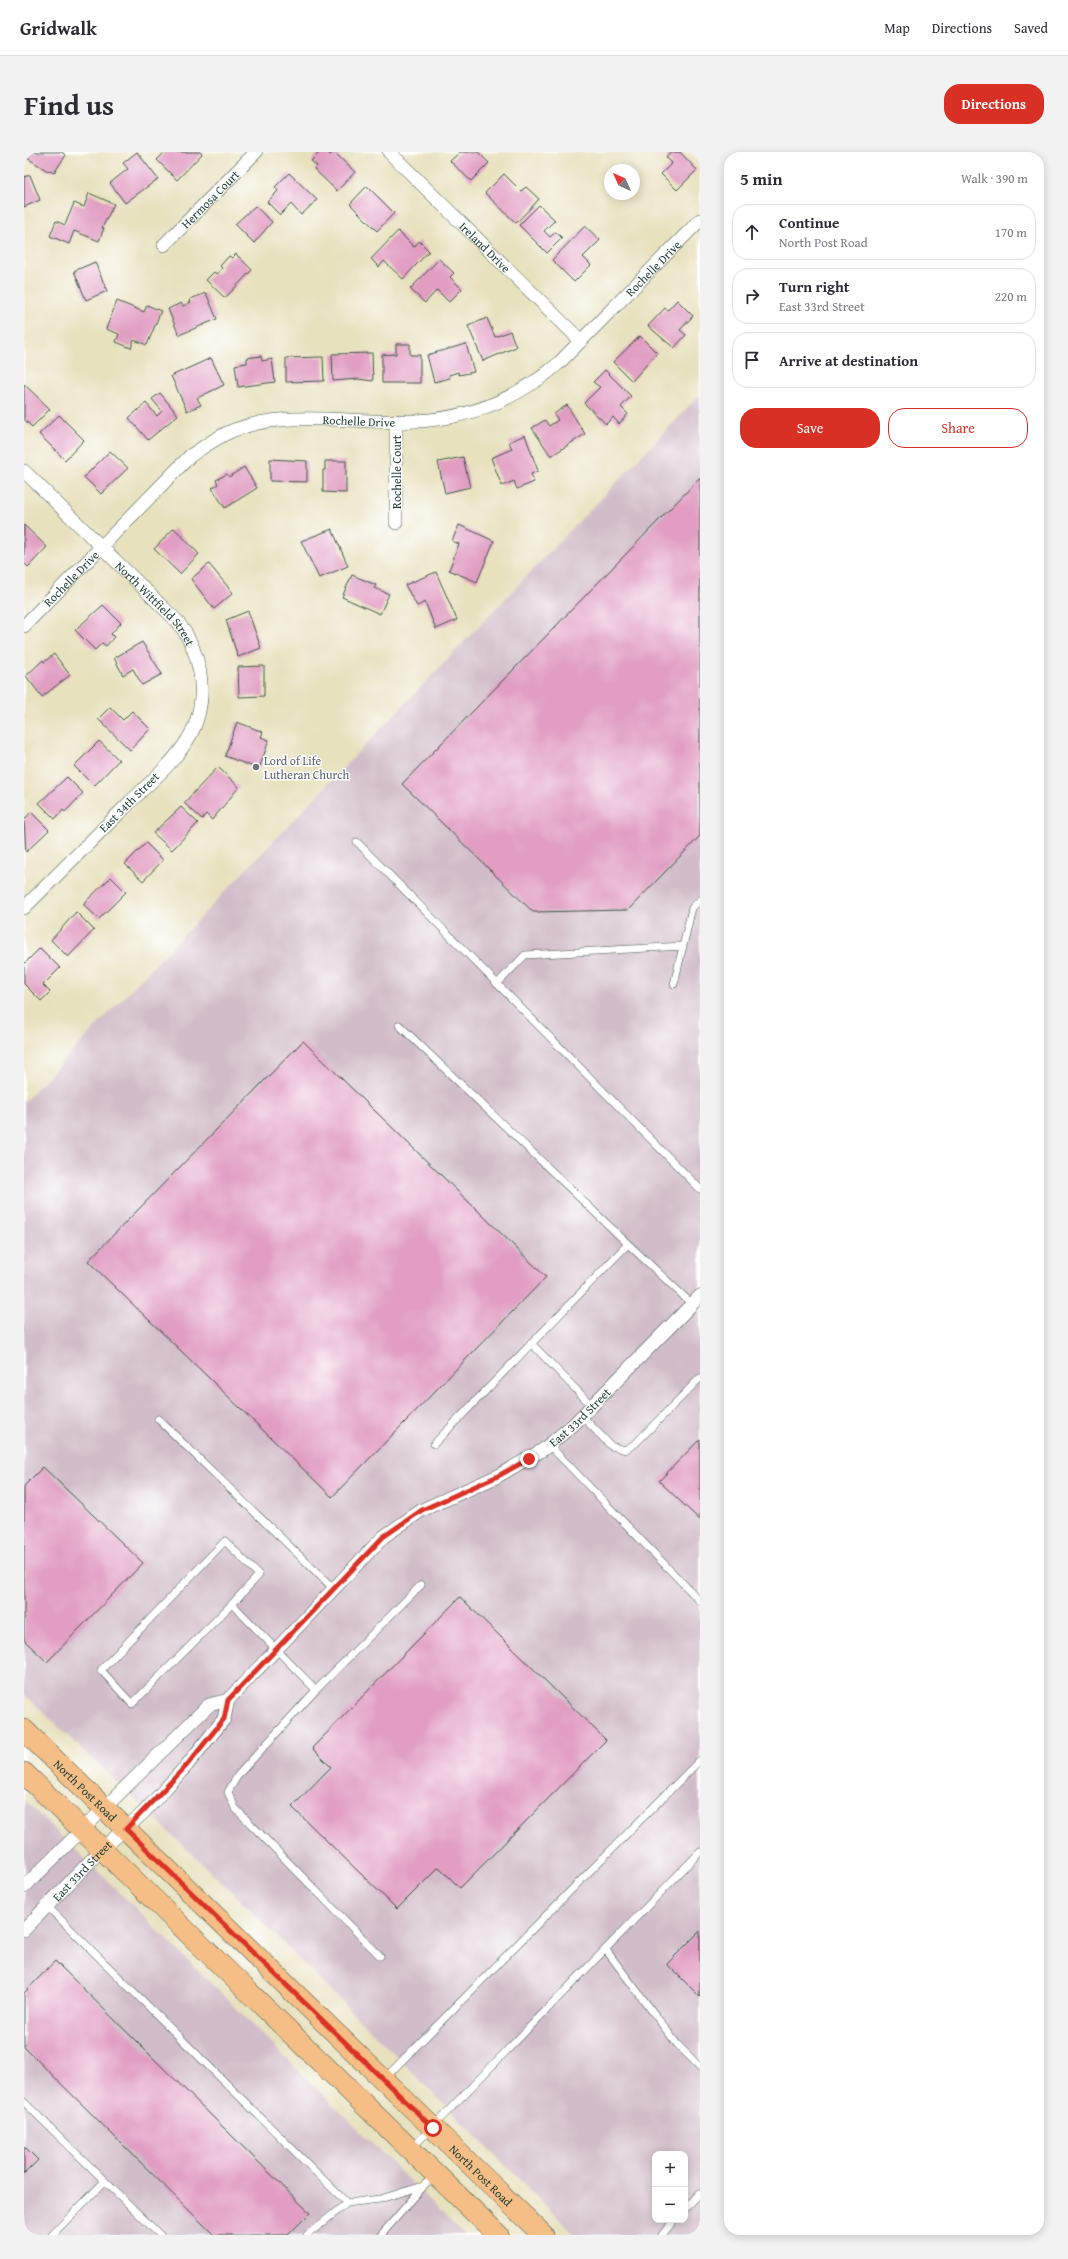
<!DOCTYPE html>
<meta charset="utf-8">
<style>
body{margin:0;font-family:"Gentium Book Plus",serif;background:#f2f2f3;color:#2b2b33}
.controls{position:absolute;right:12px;bottom:12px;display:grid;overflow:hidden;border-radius:8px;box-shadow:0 2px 10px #0003}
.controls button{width:36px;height:36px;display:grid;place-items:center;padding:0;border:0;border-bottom:1px solid #e1e1e2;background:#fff;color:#2b2b33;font:20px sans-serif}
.compass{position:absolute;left:580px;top:12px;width:36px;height:36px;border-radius:50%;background:#fff;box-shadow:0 2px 10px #0003;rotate:315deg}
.stop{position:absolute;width:12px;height:12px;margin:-9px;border:3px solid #d93025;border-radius:50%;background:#fff}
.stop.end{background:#d93025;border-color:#fff;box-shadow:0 1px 4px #0008}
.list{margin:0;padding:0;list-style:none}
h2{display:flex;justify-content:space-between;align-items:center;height:52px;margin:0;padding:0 16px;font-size:17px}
h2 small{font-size:13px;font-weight:400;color:#7c7c81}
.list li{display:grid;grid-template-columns:26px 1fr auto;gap:12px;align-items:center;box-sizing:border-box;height:56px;margin:0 8px 8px;padding:0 8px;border:1px solid #e1e1e2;border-radius:16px}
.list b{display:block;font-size:15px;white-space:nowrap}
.list p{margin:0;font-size:13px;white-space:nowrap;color:#7c7c81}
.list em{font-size:13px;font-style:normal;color:#7c7c81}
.actions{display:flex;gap:8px;padding:12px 16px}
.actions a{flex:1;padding:9px 0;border:1px solid #d93025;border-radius:16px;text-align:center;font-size:14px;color:#d93025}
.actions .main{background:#d93025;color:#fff}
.icon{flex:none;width:22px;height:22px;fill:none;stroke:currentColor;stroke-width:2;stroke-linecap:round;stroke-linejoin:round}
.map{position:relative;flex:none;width:676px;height:2083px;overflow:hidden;border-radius:16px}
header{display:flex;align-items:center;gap:24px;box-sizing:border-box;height:56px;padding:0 20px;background:#fff;border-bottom:1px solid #e1e1e2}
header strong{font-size:19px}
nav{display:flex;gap:22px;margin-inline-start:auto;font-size:14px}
.intro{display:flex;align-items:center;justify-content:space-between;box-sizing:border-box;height:96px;padding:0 24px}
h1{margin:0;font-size:28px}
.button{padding:10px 18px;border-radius:16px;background:#d93025;color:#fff;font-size:14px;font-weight:700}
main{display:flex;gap:24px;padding:0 24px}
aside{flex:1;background:#fff;border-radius:16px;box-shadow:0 2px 10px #0003}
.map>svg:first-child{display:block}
</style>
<header>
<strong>Gridwalk</strong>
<nav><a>Map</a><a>Directions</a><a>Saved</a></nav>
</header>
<div class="intro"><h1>Find us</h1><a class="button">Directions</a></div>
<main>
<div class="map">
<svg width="676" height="2083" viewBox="0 0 676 2083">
<rect width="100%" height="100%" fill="#fff"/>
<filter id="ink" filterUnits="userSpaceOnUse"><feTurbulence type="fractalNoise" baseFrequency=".025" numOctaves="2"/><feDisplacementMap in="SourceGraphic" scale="8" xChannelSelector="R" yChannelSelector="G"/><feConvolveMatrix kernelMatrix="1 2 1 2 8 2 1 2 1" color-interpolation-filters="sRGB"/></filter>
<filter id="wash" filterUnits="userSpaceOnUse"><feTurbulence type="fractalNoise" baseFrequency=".012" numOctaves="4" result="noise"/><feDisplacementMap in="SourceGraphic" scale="16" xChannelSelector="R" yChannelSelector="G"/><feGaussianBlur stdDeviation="0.9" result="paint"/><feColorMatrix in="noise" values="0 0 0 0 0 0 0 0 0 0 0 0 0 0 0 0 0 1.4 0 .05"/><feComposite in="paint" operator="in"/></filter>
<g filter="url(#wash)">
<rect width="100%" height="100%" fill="#e8e1be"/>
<path fill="#d1bdc9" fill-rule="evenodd" d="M676,243v1840h-125l-342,-342 -209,-199v-592zM631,2002h30v66h-30z
M0,1648l80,77 360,358h-440z"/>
<g id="blocks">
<path fill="#e19dc2" d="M7,0h30l5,3 -12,18 -5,-3 -1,1 -21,-13z
M113,0l21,27 -33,24 -15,-20 18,-14 -5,-6z
M141,0h35l2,2 -25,26 -20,-20z
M296,0h7l3,3 4,-3 21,20 -18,19 -23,-22 3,-3 -6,-5z
M436,0h18l11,11 -18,18 -21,-20z
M646,0h10l17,18 -20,20 -16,-16 11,-11 -6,-6z
M265,21l28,27 -16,15 -10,-11 -11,11 -13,-13 11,-11 -3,-4z
M480,22l17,17 5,-4 13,12 -23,24 -31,-30z
M6,23l10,25 -16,7v-30z
M343,34l27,27 -17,18 -27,-27z
M65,41l25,11 -12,24h2l-5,13 -25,-10 -5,13 -19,-8 6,-15 9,4 9,-22 10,4z
M515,53l16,15 -11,11 6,6 6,-5 6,6 -15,15 -28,-28z
M231,54l17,16 -18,21 -19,-19z
M561,74l15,14 -17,17 8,8 -17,17 -22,-22z
M374,79l16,16 5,-6 10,10 -26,28 -19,-18 -5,6 -8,-8z
M212,102l16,16 -27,28 -19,-18 8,-8 3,2 5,-6 -2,-2 9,-10 3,2z
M415,107l15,14 -4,4 12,12 -13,13 -12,-12 -12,13 -15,-14z
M71,110l12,29 -21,9 -12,-29z
M182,141l11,26 -38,16 -11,-26 13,-6 2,3 8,-4 -1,-3z
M653,148l16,16 -13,14 6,5 -12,13 -26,-22 17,-18 3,2z
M93,149l27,11 3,-7 14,6 -14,34 -13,-5 -3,8 -15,-6 3,-8 -13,-5z
M463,166l8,19 15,-6 6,16 -33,14 -15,-35z
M616,184l17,17 -25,28 -19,-19z
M372,192h14v11h10v28h-38v-28l14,-1z
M442,192l8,28 -15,3 -1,-3 -9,3 1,3 -16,4 -7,-27z
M348,201l1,28 -15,-2 -25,2 -1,-27z
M237,204l1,5 10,-2 3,23 -37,5 -3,-22 12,-2v-5z
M299,205l1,24 -38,1v-24z
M187,206l13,27 -27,13 4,7 -14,6 -16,-35z
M581,218l26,26 -10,11 7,7 -9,10 -6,-7 -7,7 -22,-21 16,-16 -7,-5z
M0,232l26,25 -18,18 -8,-8z
M136,241l18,22 -30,25 -19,-22 17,-15 11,13 5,-5 -10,-12z
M543,253l18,29 -34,22 -19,-28 13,-8 4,6 9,-6 -4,-6z
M35,263l25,25 -19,20 -26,-26z
M501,283l13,36 -7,3 3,8 -17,7 -3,-8 -12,5 -11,-28 21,-9 -3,-7z
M86,299l18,17 -27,26 -17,-17z
M439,305l7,30 -25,6 -7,-31z
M246,307l37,2v21l-37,-1z
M301,309h21v32l-23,-1v-22h2z
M220,315l13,21 -32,20 -13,-20 6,-4 -2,-4 11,-6 2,3z
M676,326v358l-72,74 -95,2 -131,-128z
M0,373l23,22 -19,20 -4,-4z
M435,373l35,16 -17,41 -28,-12 10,-26 -7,-3z
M150,376l25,26 -19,20 -26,-25z
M308,377l16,37 -29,12 -18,-37z
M185,412l24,29 -19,16 -23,-30z
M412,420l21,48 -21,9 -11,-27 -8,4 -12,-21z
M328,423l24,10 -2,3 15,6 -9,20 -38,-17z
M79,453l18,18 -10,11 3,3 -8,9 -4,-3 -7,7 -20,-20z
M224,459l13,37 -23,9 -12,-37z
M118,490l20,32 -20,11 -9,-16 -10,6 -9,-17z
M30,502l16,21 -28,22 -16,-21 17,-16 1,2z
M240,514v30l-25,1 -1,-30z
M86,555l13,13 9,-9 18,18 -20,21 -32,-31z
M213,570l26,10 -2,5 8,3 -10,29 -34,-13z
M75,589l20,19 -25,26 -20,-20z
M194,615l21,20 -27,33 -6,-6 -4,5 -18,-16z
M43,625l16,16 -18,19 -2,-2 -8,9 -16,-16z
M157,655l17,16 -26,27 -19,-17z
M7,660l18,18 -23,22 -2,-32z
M122,691l17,17 -20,21 -18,-17z
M87,725l15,15 -27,27 -16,-15z
M52,760l18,18 -26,27 -17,-17z
M16,796l20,20 -17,17 7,7 -9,9 -17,-17v-20z
M279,889l243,236 -214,220 -244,-236z
M676,1287v81l-41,-39z
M19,1315l100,96 -96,99 -23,-22v-154z
M436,1445l146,143 -146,148 -21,-21 -42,42 -105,-102 39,-40 -19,-19z
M676,1779v66l-33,-33z
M31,1809l255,252 -22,22h-74l-190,-188v-54z
M0,1994l14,14 -14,14z"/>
</g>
</g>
<g filter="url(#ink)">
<use href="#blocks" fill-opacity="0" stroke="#3d5649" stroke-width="1"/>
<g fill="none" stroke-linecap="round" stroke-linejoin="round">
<defs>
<path id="lane" d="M333,690l343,347
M473,832l28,-29 158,-9
M650,832l18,-76 8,-8
M375,873l229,219 -194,200
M604,1092l64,60
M507,1191l61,63
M558,1264l29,30 14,4 11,-7 64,-65
M134,1267l176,170
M525,1293l151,156
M208,1452l27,-29 -34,-34 -124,129 31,34 100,-100 84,86 -78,85 -10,17 7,16 145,148
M292,1538l105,-105
M23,1754l300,297
M582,1798l71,94 23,23
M361,1926l315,-318
M0,1950l136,133
M388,1996l288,-296
M661,2057l15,-16
M28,2083l53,-54
M283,2083l40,-32 33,-4 43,-13 12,-11
M357,2083l42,-48
M638,2083l12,-15"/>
<g id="street">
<path id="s1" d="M365,0l192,189"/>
<path id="s2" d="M140,93l92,-93"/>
<path id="s3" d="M0,319l154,151c22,29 30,68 17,103 -12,31 -43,55 -66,78 -35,35 -70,70 -105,105"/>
<path d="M372,371v-102"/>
<path id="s4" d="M0,474l166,-170c15,-10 29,-21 47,-27 58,-21 131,-2 193,-9 37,-4 73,-17 104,-38 9,-5 16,-12 24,-18l142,-144"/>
<path id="s5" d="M0,1735l185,-182 19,-5 155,-163 39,-27 76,-34 46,-27 29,-24 127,-129"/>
<path id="s6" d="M0,1778l78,-81 41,-36 44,-48 37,-46 4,-19"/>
</g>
<g id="primary">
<path id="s7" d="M0,1578l519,505"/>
<path d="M0,1621l474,462"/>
</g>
</defs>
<use href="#lane" stroke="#3d5649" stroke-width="8"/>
<use href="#street" stroke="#3d5649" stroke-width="14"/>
<use href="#primary" stroke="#3d5649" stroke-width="22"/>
<use href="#lane" stroke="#fff" stroke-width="7"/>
<use href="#street" stroke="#fff" stroke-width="13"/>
<use href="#primary" stroke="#f6be87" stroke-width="21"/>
</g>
</g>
<g fill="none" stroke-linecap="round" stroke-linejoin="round" filter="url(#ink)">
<path stroke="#d93025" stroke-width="5" d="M409,1976l-307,-299 61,-64 37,-46 4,-19 155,-163 39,-27 76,-34 31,-17"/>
</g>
<circle fill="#6b7280" stroke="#fff" stroke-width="1.5" cx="232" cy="615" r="4"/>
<g text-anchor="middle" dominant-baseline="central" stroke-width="3" stroke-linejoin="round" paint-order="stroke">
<g font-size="12" fill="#1f3d34" stroke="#fff">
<text stroke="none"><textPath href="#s2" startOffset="65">Hermosa Court</textPath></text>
<text stroke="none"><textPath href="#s1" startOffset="135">Ireland Drive</textPath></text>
<text stroke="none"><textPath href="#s4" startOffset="763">Rochelle Drive</textPath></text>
<text stroke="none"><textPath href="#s4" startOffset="415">Rochelle Drive</textPath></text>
<text transform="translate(372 320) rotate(-90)">Rochelle Court</text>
<text stroke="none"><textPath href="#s4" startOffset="67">Rochelle Drive</textPath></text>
<text stroke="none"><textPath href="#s3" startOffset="187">North Wittfield Street</textPath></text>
<text transform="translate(105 650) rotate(-45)">East 34th Street</text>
<text stroke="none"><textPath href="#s5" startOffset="736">East 33rd Street</textPath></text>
<text stroke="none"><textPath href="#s7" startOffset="86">North Post Road</textPath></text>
<text stroke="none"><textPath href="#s6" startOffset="83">East 33rd Street</textPath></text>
<text stroke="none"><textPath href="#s7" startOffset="638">North Post Road</textPath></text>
</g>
<g font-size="12" fill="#5b616d" stroke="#fff" text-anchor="start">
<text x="240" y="608">Lord of Life<tspan x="240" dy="14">Lutheran Church</tspan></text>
</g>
</g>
</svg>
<div class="controls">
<button>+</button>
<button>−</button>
</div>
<svg class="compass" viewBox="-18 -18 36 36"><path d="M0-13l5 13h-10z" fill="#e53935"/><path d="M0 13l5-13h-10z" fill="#7c7c81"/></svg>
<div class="stop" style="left:409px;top:1976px"></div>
<div class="stop end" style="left:505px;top:1307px"></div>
</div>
<aside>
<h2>5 min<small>Walk · 390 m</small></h2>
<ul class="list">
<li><svg class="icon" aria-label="ahead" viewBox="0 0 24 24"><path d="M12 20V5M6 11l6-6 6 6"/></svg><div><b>Continue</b><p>North Post Road</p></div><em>170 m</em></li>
<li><svg class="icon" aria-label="right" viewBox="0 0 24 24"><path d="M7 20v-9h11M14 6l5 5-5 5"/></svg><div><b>Turn right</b><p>East 33rd Street</p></div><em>220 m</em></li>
<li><svg class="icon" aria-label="arrive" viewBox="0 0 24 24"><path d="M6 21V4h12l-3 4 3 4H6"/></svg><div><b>Arrive at destination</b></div></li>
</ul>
<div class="actions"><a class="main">Save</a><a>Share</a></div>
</aside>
</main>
